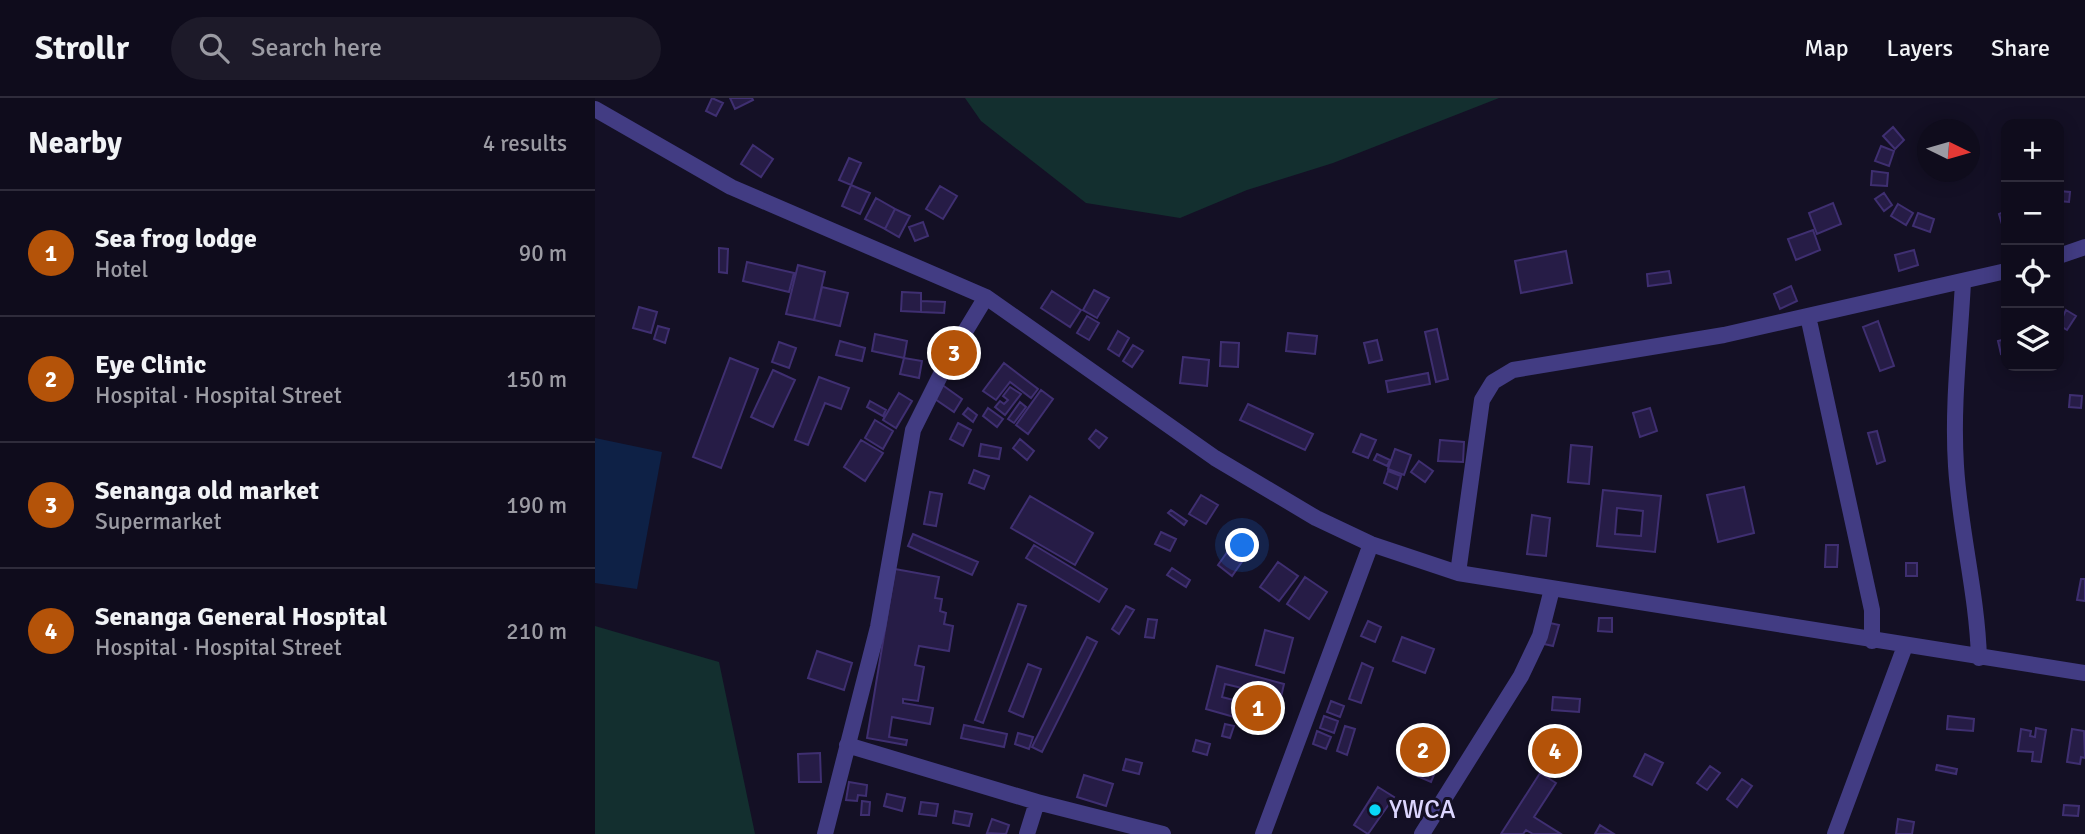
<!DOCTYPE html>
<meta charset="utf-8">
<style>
body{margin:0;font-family:Signika,sans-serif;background:#1d1a29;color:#f1f3f6}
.controls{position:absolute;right:21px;top:21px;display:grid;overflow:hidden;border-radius:14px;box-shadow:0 4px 18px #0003}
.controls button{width:63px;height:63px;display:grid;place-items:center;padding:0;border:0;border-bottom:2px solid #2f2c3b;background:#0f0c1c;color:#f1f3f6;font:35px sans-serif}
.compass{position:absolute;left:1322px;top:21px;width:63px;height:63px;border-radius:50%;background:#0f0c1c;box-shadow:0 4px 18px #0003;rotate:95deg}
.you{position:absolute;left:648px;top:448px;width:24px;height:24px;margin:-18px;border:5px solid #fff;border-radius:50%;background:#1a73e8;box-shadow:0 0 0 10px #1a73e833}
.badge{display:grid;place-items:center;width:46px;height:46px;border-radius:50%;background:#b45309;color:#fff;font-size:23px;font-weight:700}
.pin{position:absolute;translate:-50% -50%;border:4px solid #fff;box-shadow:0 2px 7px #0006}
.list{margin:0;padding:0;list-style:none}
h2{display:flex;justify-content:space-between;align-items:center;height:91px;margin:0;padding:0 28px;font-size:30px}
h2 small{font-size:23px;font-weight:400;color:#9b9ba3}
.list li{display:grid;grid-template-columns:46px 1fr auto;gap:21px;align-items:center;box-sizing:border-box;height:126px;padding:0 28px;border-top:2px solid #2f2c3b}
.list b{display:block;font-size:26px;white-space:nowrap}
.list p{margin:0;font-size:23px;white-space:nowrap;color:#9b9ba3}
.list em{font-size:23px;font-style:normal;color:#9b9ba3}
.icon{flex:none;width:38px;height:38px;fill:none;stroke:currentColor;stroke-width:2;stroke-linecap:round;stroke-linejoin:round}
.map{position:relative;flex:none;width:1490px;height:736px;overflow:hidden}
header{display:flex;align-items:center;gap:42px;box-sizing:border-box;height:98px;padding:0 35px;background:#0f0c1c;border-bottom:2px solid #2f2c3b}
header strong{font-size:33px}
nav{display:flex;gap:38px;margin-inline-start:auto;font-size:24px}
.search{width:490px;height:63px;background:#1d1a29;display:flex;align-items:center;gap:18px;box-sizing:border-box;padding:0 24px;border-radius:38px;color:#9b9ba3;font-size:26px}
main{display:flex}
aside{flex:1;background:#0f0c1c}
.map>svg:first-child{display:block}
</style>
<header>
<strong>Strollr</strong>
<div class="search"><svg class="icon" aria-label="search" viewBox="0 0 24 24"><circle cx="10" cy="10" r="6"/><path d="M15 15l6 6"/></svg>Search here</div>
<nav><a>Map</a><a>Layers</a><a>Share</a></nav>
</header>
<main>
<aside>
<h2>Nearby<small>4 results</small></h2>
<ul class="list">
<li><span class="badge">1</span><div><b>Sea frog lodge</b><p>Hotel</p></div><em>90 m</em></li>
<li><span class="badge">2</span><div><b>Eye Clinic</b><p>Hospital · Hospital Street</p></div><em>150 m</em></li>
<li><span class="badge">3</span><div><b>Senanga old market</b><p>Supermarket</p></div><em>190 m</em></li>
<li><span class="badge">4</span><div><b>Senanga General Hospital</b><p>Hospital · Hospital Street</p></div><em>210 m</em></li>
</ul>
</aside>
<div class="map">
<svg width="1490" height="736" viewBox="0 0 1490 736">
<rect width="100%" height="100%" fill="#141025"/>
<path fill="#132f2f" d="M370,0h534l-166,65 -86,27 -67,28 -94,-15 -105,-82z
M0,528l124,36 36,172h-160z"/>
<path fill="#0e2146" d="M0,340l67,14 -25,137 -42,-6z"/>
<path fill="#261c46" stroke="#3f2f71" stroke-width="2" fill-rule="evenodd" d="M117,0l11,5 -7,13 -10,-5z
M135,0h22l1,2 -18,9z
M1298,29l11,13 -9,9 -12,-13z
M158,47l20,14 -12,18 -20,-13z
M1286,48l13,5 -5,15 -14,-5z
M254,60l12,5 -10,22 -12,-5z
M1277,73l16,2 -1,13 -16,-1z
M256,87l19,8 -10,21 -18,-8z
M345,88l17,10 -14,23 -17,-10z
M1464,93l11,1 -1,10 -10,-1z
M1289,95l8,12 -8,6 -9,-12z
M281,100l19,11 -10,20 -20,-10z
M1238,105l8,21 -24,10 -8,-21z
M1303,106l15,9 -7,12 -15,-9z
M300,111l15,7 -11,21 -14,-8z
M1411,113v27l-7,-24z
M1323,115l16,6 -4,13 -17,-6z
M328,124l5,14 -13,5 -6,-14z
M1218,132l7,20 -24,10 -8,-21z
M124,150l9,1 -1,24 -8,-1z
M1319,152l4,15 -19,6 -4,-16z
M971,153l6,32 -51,10 -6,-32z
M152,164l47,11 -5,19 -46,-11z
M203,167l27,7 -11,48 -28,-6z
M1074,173l2,12 -23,3 -1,-12z
M1196,188l6,15 -17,8 -6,-15z
M227,189l26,6 -8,33 -26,-6z
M499,192l15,8 -12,20 -14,-8z
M457,193l29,19 -11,17 -29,-19z
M307,194l19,1v19l-20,-1z
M326,203l24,1 -1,11 -23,-1z
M44,209l18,5 -6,21 -18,-5z
M1471,212l10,6 -9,14 -8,-5z
M492,218l12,7 -10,17 -12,-7z
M1283,223l16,45 -14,5 -17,-44z
M63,228l11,3 -4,14 -11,-4z
M842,231l11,50 -12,3 -11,-50z
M523,233l11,7 -10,18 -11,-7z
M693,235l29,3 -2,18 -29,-3z
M280,236l32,7 -3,17 -32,-7z
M1411,241v14l-5,1 -3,-13z
M782,242l5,20 -13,3 -5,-20z
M245,243l25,7 -3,13 -26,-6z
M184,244l17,6 -7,20 -17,-6z
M626,244l18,1 -1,24 -18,-1z
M538,247l10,6 -11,16 -9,-6z
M588,259l26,3 -2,26 -27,-3z
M135,260l28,11 -37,99 -28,-11z
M309,260l18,3 -3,17 -19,-4z
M409,265l34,26 -7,9 -21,-16 -14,18 -13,-9z
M178,272l22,10 -22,47 -22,-10z
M833,275l2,11 -42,8 -2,-11z
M224,279l30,11 -8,21 -16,-6 -17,42 -13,-5z
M346,286l21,15 -8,13 -22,-15z
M415,289l11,7 -16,21 -10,-8 5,-6 4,3 4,-4 -5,-4z
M446,292l12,9 -25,35 -12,-9z
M304,295l13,8 -16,27 -13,-8z
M1475,297l12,1 -1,12 -12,-1z
M275,303l16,9 -3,6 -16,-9z
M425,304l6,5 -12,16 -6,-4z
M653,306l65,30 -8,16 -65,-30z
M373,310l9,7 -4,7 -10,-8z
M393,310l15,11 -6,8 -14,-11z
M1055,310l7,23 -17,6 -7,-24z
M280,322l18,11 -10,18 -18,-11z
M363,325l13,7 -8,16 -13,-7z
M501,332l11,8 -8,10 -10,-9z
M1282,333l8,30 -8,3 -9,-31z
M766,336l15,6 -8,18 -15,-6z
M425,341l14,12 -7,9 -14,-12z
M266,342l22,13 -18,28 -21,-14z
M845,342l24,2 -1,20 -25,-1z
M386,346l20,4 -2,11 -20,-3z
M976,347l21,2 -3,37 -21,-2z
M800,351l16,6 -7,20 -16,-6z
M782,356l13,6 -3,6 -13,-6z
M824,363l14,10 -8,11 -14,-10z
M379,372l15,6 -5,13 -15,-6z
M793,373l13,5 -4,13 -13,-6z
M1149,389l10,46 -36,9 -11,-47z
M1008,392l58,6 -6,56 -58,-6zM1022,410l26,3 -2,25 -26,-2z
M335,394l12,2 -6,32 -12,-2z
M606,397l17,10 -12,19 -17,-10z
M435,398l63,37 -18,32 -64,-37z
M576,412l16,11 -3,4 -16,-12z
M937,417l18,3 -4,38 -19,-2z
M566,434l15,7 -6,12 -15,-7z
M646,435l14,10 -23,33 -14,-11z
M318,436l65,28 -6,13 -64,-29z
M439,447l73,44 -8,13 -73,-44z
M1231,447h12l-1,22h-12z
M683,464l20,14 -19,25 -19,-14z
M1311,465h11v13h-11z
M577,470l18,12 -4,7 -19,-12z
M300,471l44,8 -4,21 7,1 -2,12 6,2 -2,11 9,2 -4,25 -30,-5 -4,19 9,2 -6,34 -15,-2v4l30,5 -3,16 -38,-7 -3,20 18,3 -1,5 -39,-7z
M710,479l22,15 -18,27 -22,-15z
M1486,481h4v22l-8,-1z
M423,506l8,2 -43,117 -8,-3z
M531,508l8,4 -15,24 -7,-5z
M1004,520h13v14l-14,-1z
M553,521l9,1 -3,18 -9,-1z
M773,523l13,6 -6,15 -14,-6z
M955,525l9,2 -6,21 -9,-2z
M670,532l28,8 -9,35 -28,-8z
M492,539l10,5 -55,110 -10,-5z
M807,539l32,12 -9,24 -32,-12z
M222,553l35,12 -8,27 -36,-12z
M767,565l11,5 -12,35 -12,-4z
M433,566l13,5 -18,48 -14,-6z
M622,568l67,18 -3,13 -6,-1 -4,16 5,2 -3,14 -67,-19zM630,586l34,8 -3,14 -34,-9z
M958,599l27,2 -1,13 -27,-2z
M736,603l13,5 -4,11 -13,-5z
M729,618l14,5 -4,12 -14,-5z
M1353,618l26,3 -1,12 -26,-2z
M630,626l9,2 -4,12 -8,-2z
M369,627l43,9 -3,13 -43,-9z
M750,628l10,3 -8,26 -10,-4z
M1441,630l10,2 -5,32 -9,-1 1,-9 -15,-1 3,-22 10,2 -1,5 5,1z
M1477,631l12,2 1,27 -4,-1 -1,7 -13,-2z
M722,633l14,6 -5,12 -13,-5z
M423,635l15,4 -4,12 -14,-5z
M831,637l21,8 -16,39 -21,-9z
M601,642l14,4 -3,11 -14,-4z
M225,655l1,29h-22l-1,-28z
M1050,656l18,9 -11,22 -18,-9z
M531,661l16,4 -3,11 -16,-4z
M1342,667l20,4 -1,5 -20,-4z
M1115,668l10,7 -13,17 -10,-7z
M945,675l16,10 -22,34 27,17h-28l-7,-4 -3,4h-22z
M489,677l29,9 -7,22 -29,-9z
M1147,681l10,7 -15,21 -10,-8z
M254,684l18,3 -1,11 -8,-1 -1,6 -11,-1z
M783,689l16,10 -26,37 -14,-9z
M292,696l18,4 -3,13 -18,-5z
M267,703l8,1 -1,13h-8z
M326,704l17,2 -2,12 -17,-2z
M1469,707l15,1 -1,10 -15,-1z
M360,713l17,3 -3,12 -16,-3z
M397,721l17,6 -3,9 -19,-1z
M1303,721l16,3 -2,12h-16z
M1005,727l14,9h-19z"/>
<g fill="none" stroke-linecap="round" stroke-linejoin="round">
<path stroke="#423c83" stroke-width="16" d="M0,11l136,78 255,110 229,161 101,60 55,26 87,29 627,100
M1464,158l26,-9
M1368,184c-3,60 -11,123 -7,184 4,65 21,127 23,192
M1213,218l64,294v31
M863,475l24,-173 11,-18 20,-12 211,-35 282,-64
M252,647l190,57 126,32
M230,736l53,-207 35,-197 36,-72 37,-61
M432,736l10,-32
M668,736l108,-290
M827,736l99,-158 19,-40 12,-47
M1240,736l70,-188"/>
</g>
<circle fill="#08d7f7" stroke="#141025" stroke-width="2.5" cx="780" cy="712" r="7"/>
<g text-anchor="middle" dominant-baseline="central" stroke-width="6" stroke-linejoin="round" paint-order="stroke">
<g font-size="26" fill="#dcd6fe" stroke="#141025" text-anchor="start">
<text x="794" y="712">YWCA</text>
</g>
</g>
</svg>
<div class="controls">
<button>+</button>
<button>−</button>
<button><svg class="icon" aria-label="locate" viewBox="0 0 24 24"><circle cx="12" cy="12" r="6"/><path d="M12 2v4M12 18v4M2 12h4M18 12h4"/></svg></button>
<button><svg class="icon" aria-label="layers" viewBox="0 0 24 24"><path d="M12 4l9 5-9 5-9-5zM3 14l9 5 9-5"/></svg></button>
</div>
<svg class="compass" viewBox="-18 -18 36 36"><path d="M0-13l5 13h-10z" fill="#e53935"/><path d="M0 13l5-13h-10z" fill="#9b9ba3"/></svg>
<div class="you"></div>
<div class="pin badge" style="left:663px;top:610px">1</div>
<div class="pin badge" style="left:828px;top:652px">2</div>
<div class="pin badge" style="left:359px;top:255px">3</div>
<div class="pin badge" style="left:960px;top:653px">4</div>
</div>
</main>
